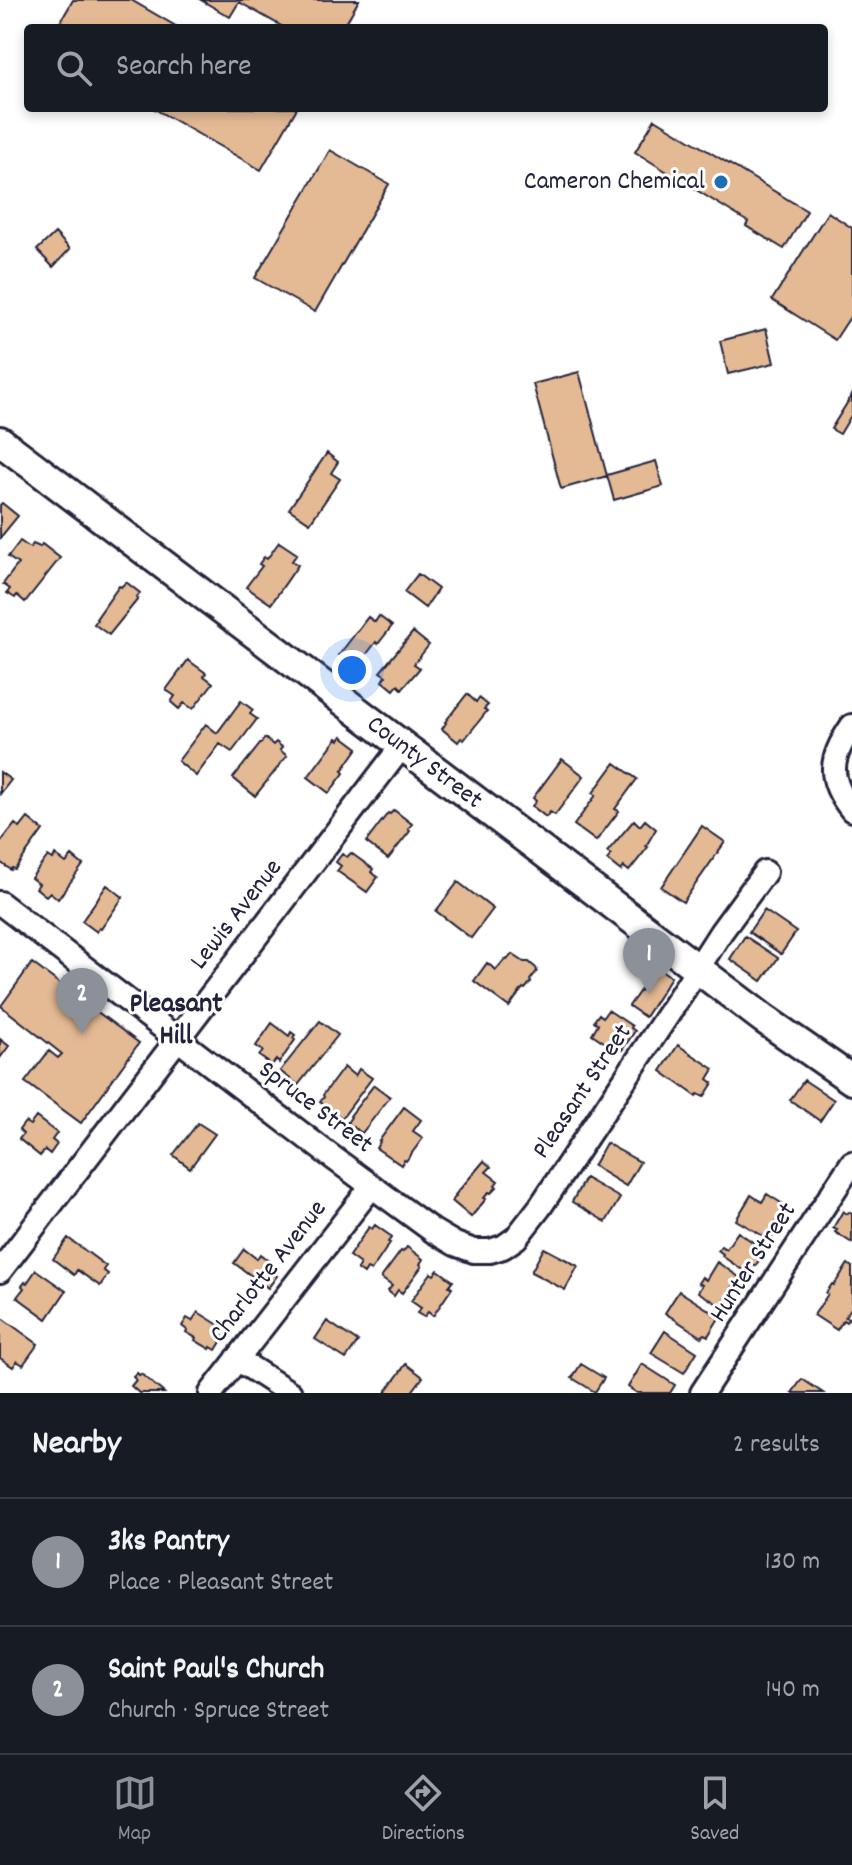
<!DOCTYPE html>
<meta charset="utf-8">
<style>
body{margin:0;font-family:Dekko,sans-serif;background:#242831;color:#f1f3f6}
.you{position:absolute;left:352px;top:670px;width:28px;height:28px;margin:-20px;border:6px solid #fff;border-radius:50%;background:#1a73e8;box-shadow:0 0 0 12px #1a73e833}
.badge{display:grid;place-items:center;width:52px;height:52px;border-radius:50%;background:#8c9099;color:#fff;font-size:26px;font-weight:700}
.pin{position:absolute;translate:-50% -66px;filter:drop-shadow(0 2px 4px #0008)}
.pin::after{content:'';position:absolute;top:42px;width:28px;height:24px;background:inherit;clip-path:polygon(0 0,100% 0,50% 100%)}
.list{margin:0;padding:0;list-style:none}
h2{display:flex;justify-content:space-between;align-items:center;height:104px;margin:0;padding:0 32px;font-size:34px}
h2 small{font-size:26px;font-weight:400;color:#9ea1a6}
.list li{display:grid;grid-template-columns:52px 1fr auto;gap:24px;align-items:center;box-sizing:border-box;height:128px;padding:0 32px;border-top:2px solid #363941}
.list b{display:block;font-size:30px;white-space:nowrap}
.list p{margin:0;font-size:26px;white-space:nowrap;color:#9ea1a6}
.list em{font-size:26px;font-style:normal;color:#9ea1a6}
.icon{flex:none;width:44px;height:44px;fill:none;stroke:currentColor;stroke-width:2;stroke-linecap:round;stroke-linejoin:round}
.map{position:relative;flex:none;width:852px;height:1393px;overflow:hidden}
.search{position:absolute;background:#171b24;box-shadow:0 4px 12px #0003;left:24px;right:24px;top:24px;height:88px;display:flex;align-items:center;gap:20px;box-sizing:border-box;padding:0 28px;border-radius:8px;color:#9ea1a6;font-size:30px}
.sheet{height:360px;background:#171b24}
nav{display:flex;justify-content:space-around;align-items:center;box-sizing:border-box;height:112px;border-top:2px solid #363941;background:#171b24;font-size:22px;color:#9ea1a6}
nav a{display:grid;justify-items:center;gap:4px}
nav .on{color:#8c9099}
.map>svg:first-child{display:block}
</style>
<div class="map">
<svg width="852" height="1393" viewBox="0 0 852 1393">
<rect width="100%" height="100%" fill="#fff"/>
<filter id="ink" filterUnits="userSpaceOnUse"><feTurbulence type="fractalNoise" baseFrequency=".0125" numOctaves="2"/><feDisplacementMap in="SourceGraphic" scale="16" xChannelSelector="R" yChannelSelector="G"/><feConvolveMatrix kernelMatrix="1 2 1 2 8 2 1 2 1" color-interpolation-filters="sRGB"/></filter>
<g filter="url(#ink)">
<path fill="#e4ba95" stroke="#22223b" stroke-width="2" d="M73,0h58l48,28h-122z
M201,0h158l-16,28h-58l-46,-26 -9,15z
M153,108h144l-36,62z
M655,119l152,92 -23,38 -38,-23 2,-4 -113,-70z
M330,150l59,34 -74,128 -60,-34z
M828,212l24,16v86l-17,26 -63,-40z
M55,233l15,16 -17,18 -16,-17z
M766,329l8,34 -46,11 -8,-33z
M579,372l28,104 -46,13 -28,-105z
M852,395v19l-12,20 -9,-5z
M327,453l11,9 -7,11 9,6 -30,44 -21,-14z
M656,461l7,25 -49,14 -7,-25z
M2,503l16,13 -18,22v-33z
M20,541l10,7 3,-4 7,3 2,-3 18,14 -35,44 -8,-7 -2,3 -8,-5 3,-4 -7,-5 15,-20 -10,-7z
M279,542l18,12 -5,7 6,4 -27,39 -25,-17 16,-21 -3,-2 5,-7 3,2z
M418,574l20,15 -13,19 -21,-16z
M126,582l14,11 -4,5 2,1 -29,36 -15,-11 3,-4 -1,-1 23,-33 2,1z
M379,616l13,10 -14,18 -2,-2 -20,26 -17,-13 29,-38 7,5z
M413,632l16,13 -15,19 6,4 -18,21 -4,-4 -4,5 -11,-9 3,-5 -6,-4z
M188,660l18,13 -2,3 9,7 -20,26 -9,-6 -5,6 -8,-7 4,-6 -9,-6z
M467,694l9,8 3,-4 9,7 -4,4 3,2 -23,29 -3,-2 -3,4 -16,-13 4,-6 -1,-1z
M241,701l12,9 -3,4 7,5 -25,33 -12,-8 -24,32 -18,-15 28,-37 11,9z
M342,736l16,12 -16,23 2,2 -15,20 -21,-16 29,-39 2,2z
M265,738l8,7 3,-3 6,5 -2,3 7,6 -32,40 -22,-18z
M562,759l22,17 -29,39 -5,-3 -4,5 -14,-11 4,-5 -3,-3z
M615,763l22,16 -22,30 4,2 -23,30 -22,-16 22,-30 -3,-2z
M0,772l11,8 -11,14z
M394,810l18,14 -4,5 2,2 -22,28 -22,-17 22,-29 2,1z
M28,818l15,12 -28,39 -3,-1 -1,2 -11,-8v-19l15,-19 5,4z
M634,820l6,6 5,-6 11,9 -10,17 2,1 -19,24 -5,-4 -3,4 -14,-11 4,-5 -4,-3z
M702,826l23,16 -42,60 -22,-15z
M351,853l22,16 -2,3 7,5 -11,15 -30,-21 4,-5 -5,-4 6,-8 5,3z
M55,855l11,8 6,-7 11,9 -25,34 -8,-7 -4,4 -10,-8 3,-4 -8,-6 17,-22 5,3z
M458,882l35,27 -22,29 -35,-27z
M107,885l16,12 -22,32 -2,-1 -2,4 -15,-11z
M764,910l32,22 -15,22 -32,-22z
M745,936l33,22 -16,23 -32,-22z
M512,954l12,8h5l7,6 1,3 -7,9 1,2 -6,7 -2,-1 -14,19 -35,-26 13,-18 9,7 9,-11 2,1z
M32,963l107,80 -58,80 -56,-41 24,-31 9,7 4,-4 -61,-48z
M657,967l14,10 -26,40 -16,-11z
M608,1010l24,16 -1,2 4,3 -13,19 -4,-3 -2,3 -24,-16 6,-10 -4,-3 5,-7 4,3z
M320,1021l18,14 -40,50 -18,-14z
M272,1023l17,13 2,-4 4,3 -2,3 2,2 -16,23 -3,-3 -4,5 -13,-9 4,-5 -7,-5z
M0,1039l9,7 -9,12z
M678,1045l36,24 -6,10 5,4 -9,14 -6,-3 -2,2 -35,-25z
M344,1067l11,9 4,-7 13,9 -30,40 -22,-16 4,-5 -1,-2z
M804,1080l30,20 -14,21 -30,-21z
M374,1085l16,12 -28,36 -15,-10 4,-6 -1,-1z
M404,1107l17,13 -8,11 10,7 -17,23 -2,-1 -3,5 -25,-17 4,-6 -1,-1z
M36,1117l21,16 -5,7 5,4 -7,10 -5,-4 -5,6 -21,-17 4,-5 -4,-4 6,-8 5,3z
M198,1123l17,11 -25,34 -17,-13z
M606,1143l34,19 -14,24 -33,-20z
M484,1161l7,6 -5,5 12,9 -3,4 2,2 -6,6 -2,-1 -5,6 2,1 -15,18 -19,-16 4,-5 -1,-1z
M585,1178l35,20 -14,24 -34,-20z
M767,1194l19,12 -11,18 4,3 -8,12 -5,-3 -1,1 -29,-17 15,-25 11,7z
M843,1211l4,3 2,-2 3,2v29l-17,-11 2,-2 -4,-2z
M375,1225l17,12 -4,5 2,1 -19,28 -4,-2 -3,5 -7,-5 3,-5 -11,-8 20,-29 3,2z
M738,1232l22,15 -6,8 6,4 -5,7 -5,-4 -6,9 -22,-15 1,-2 -5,-4 3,-4 5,3z
M68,1238l38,28 -3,4 5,4 -8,12 -23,-16 -3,5 -21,-16z
M407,1247l16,12 -3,5 2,2 -20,27 -4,-3 -4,6 -6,-5 4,-5 -11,-8 20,-27 2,1z
M544,1248l34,18 -13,24 -34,-18z
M244,1249l13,10 3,-5 10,8 -3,5 10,9 -9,12 -34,-25z
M717,1262l22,15 -9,14 5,4 -6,8 -4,-3 -4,6 -23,-14 4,-7 -4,-2 4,-6 4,3z
M848,1264l4,3v40l-7,10 4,1 -3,4 -3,-2 -6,10 -23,-15 14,-21 -2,-1 6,-9 2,1z
M36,1270l30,21 -19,28 -30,-22 7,-9 -2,-2 3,-4 2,1z
M438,1270l15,11 -4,5 3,2 -19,28 -5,-4 -4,5 -7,-4 4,-5 -10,-7 20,-28 3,2z
M679,1291l36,23 -1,1 5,3 -11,18 -4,-2 -2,3 -37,-24z
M198,1312l24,15 -3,6 5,4 -8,13 -5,-3 -1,2 -15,-9 1,-2 -10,-6 1,-2 -5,-4 5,-8 5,3z
M2,1318l36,26 -15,21 -6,-4 -4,6 -13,-9v-38z
M327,1321l31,21 -12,17 -31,-20z
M665,1331l32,21 -13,21 -33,-20z
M406,1364l17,13 -12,16h-26z
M581,1364l23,14 -9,14 -23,-14z
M642,1364l33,21 -5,8h-33l-9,-6z
M137,1373l2,2 2,-1 23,19h-25l-8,-7 5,-6 -3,-3z
M802,1379l21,14h-31z"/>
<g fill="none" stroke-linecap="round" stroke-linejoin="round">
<defs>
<path id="minor" d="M852,726c-22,32 -26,52 0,84
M0,903l328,251 105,77 22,13 19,7h16l13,-4 13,-9 24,-31 129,-194 52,-81 44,-60
M0,1271l402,-525
M237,1359l53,34
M211,1393l161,-207
M702,1393l150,-230"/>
<path id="tertiary" d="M0,441l764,578 88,61"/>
</defs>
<use href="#minor" stroke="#22223b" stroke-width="28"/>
<use href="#tertiary" stroke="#22223b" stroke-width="34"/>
<use href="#minor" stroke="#fff" stroke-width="22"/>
<use href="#tertiary" stroke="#fff" stroke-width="28"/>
</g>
</g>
<circle fill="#1f6fb2" stroke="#fff" stroke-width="3" cx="721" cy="182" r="8"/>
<g text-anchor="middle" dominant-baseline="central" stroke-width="6" stroke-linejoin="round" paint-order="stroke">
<g font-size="26" fill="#22223b" stroke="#fff" text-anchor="end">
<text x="705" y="182">Cameron Chemical</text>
</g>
<g font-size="26" fill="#22223b" stroke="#fff">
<text transform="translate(424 763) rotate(37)">County Street</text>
<text transform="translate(237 915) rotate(-52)">Lewis Avenue</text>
<text transform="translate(583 1092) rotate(-56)">Pleasant Street</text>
<text transform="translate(315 1108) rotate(37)">Spruce Street</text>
<text transform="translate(754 1263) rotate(-57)">Hunter Street</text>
<text transform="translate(269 1272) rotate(-52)">Charlotte Avenue</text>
</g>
<g font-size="28" font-weight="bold" fill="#22223b" stroke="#fff">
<text x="176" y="1006">Pleasant<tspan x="176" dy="32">Hill</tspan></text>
</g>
</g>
</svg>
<div class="you"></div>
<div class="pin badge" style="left:649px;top:994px">1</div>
<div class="pin badge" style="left:82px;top:1034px">2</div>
<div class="search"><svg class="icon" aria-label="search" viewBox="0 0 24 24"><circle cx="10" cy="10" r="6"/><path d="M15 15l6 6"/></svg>Search here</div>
</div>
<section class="sheet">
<h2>Nearby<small>2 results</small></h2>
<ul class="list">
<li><span class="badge">1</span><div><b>3ks Pantry</b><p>Place · Pleasant Street</p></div><em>130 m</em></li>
<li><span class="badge">2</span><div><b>Saint Paul's Church</b><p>Church · Spruce Street</p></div><em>140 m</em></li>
</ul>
</section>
<nav>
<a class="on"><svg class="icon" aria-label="map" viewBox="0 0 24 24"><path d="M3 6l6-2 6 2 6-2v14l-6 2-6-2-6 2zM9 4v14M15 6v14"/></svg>Map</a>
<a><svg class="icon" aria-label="directions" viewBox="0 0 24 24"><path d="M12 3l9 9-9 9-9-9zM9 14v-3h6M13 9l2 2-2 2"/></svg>Directions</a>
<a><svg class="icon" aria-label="saved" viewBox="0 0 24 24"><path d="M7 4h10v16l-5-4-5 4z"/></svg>Saved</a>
</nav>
